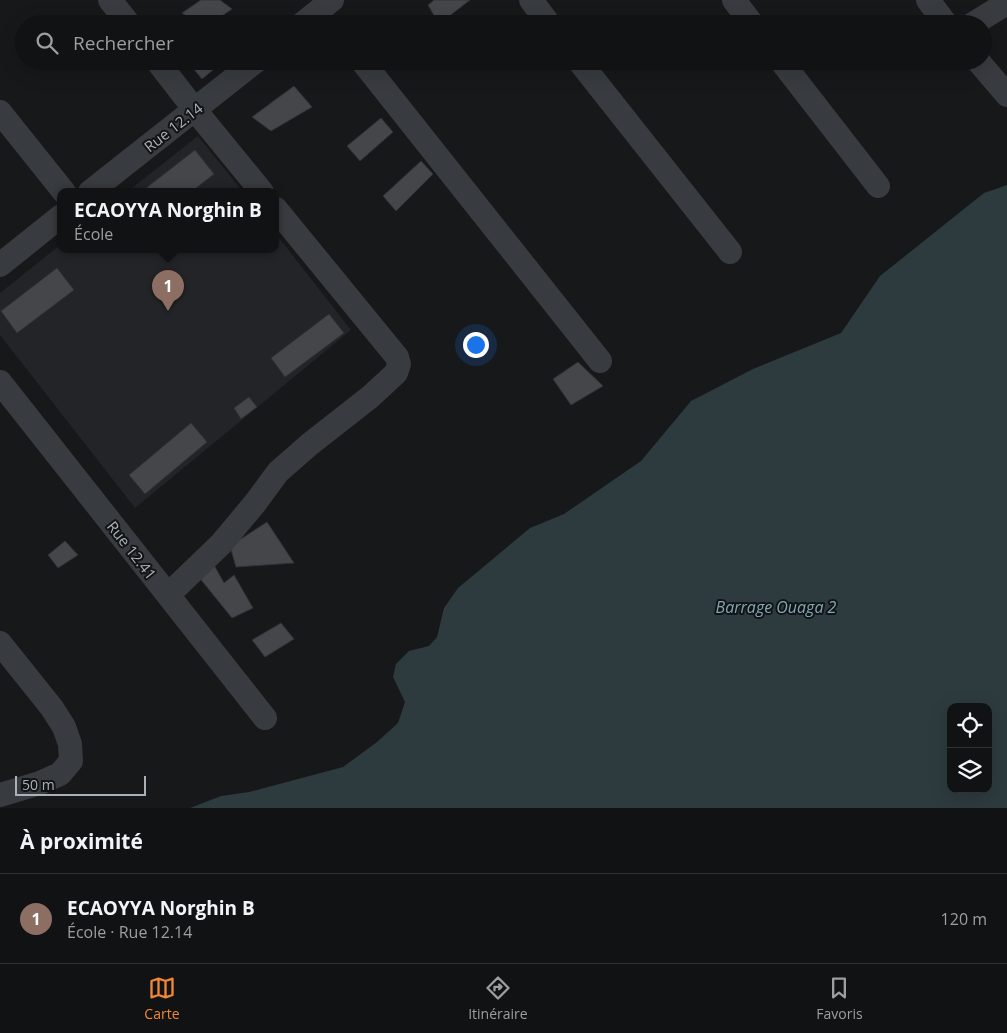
<!DOCTYPE html>
<html lang="fr">
<meta charset="utf-8">
<style>
body{margin:0;font-family:"Open Sans",sans-serif;background:#1a1b1d;color:#f1f3f6}
.controls{position:absolute;right:15px;bottom:15px;display:grid;overflow:hidden;border-radius:10px;box-shadow:0 5px 20px #0002}
.controls button{width:45px;height:45px;display:grid;place-items:center;padding:0;border:0;border-bottom:1px solid #303234;background:#111214;color:#f1f3f6;font:25px sans-serif}
.scale{position:absolute;left:15px;bottom:12px;width:131px;box-sizing:border-box;padding-left:5px;border:2px solid #aab2b9;border-top:0;font-size:14px;line-height:18px;white-space:nowrap;color:#aab2b9;-webkit-text-stroke:4px #121315;paint-order:stroke}
.you{position:absolute;left:475px;top:344px;width:18px;height:18px;margin:-12px;border:4px solid #fff;border-radius:50%;background:#1a73e8;box-shadow:0 0 0 8px #1a73e833}
.badge{display:grid;place-items:center;width:32px;height:32px;border-radius:50%;background:#f28738;color:#fff;font-size:16px;font-weight:700}
.pin{position:absolute;translate:-50% -41px;filter:drop-shadow(0 1px 2px #0008)}
.pin::after{content:'';position:absolute;top:26px;width:18px;height:15px;background:inherit;clip-path:polygon(0 0,100% 0,50% 100%)}
.popup{position:absolute;left:57px;top:188px;width:222px;height:65px;box-sizing:border-box;display:grid;place-content:center;border-radius:10px;background:#111214;filter:drop-shadow(0 1px 4px #0005);font-size:16px;white-space:nowrap;color:#9c9ea0}
.popup b{font-size:19px;color:#f1f3f6}
.popup::after{content:'';position:absolute;left:50%;top:100%;margin-left:-10px;border:10px solid transparent;border-top-color:#111214}
.list{margin:0;padding:0;list-style:none}
h2{display:flex;justify-content:space-between;align-items:center;height:65px;margin:0;padding:0 20px;font-size:21px}
h2 small{font-size:16px;font-weight:400;color:#9c9ea0}
.list li{display:grid;grid-template-columns:32px 1fr auto;gap:15px;align-items:center;box-sizing:border-box;height:90px;padding:0 20px;border-top:1px solid #303234}
.list b{display:block;font-size:19px;white-space:nowrap}
.list p{margin:0;font-size:16px;white-space:nowrap;color:#9c9ea0}
.list em{font-size:16px;font-style:normal;color:#9c9ea0}
.icon{flex:none;width:28px;height:28px;fill:none;stroke:currentColor;stroke-width:2;stroke-linecap:round;stroke-linejoin:round}
.map{position:relative;flex:none;width:1007px;height:808px;overflow:hidden}
.search{position:absolute;background:#111214;box-shadow:0 5px 20px #0002;left:15px;right:15px;top:15px;height:55px;display:flex;align-items:center;gap:12px;box-sizing:border-box;padding:0 18px;border-radius:28px;color:#9c9ea0;font-size:19px}
.sheet{height:155px;background:#111214}
nav{display:flex;justify-content:space-around;align-items:center;box-sizing:border-box;height:70px;border-top:1px solid #303234;background:#111214;font-size:14px;color:#9c9ea0}
nav a{display:grid;justify-items:center;gap:2px}
nav .on{color:#f28738}
.map>svg:first-child{display:block}
</style>
<div class="map">
<svg width="1007" height="808" viewBox="0 0 1007 808">
<rect width="100%" height="100%" fill="#17181a"/>
<path fill="#232427" d="M198,136l45,56h-116z
M276,234l75,96 -216,178 -135,-173v-42l60,-48 1,5h215z"/>
<path fill="#2d3a3e" fill-rule="evenodd" d="M1007,185v623h-817l31,-12 28,-4 94,-25 34,-25 21,-19 7,-21 -12,-25 3,-13 13,-13 20,-5 8,-9 7,-29 14,-20 72,-60 34,-14 77,-53 50,-60 62,-32 88,-36 39,-57 104,-83zM951,707h37v82h-37z"/>
<path fill="#44464a" stroke="#313236" d="M201,0h19l12,9 -22,15h-13l-15,-11z
M434,0h36l-31,24 -11,-19z
M187,61h37l-22,18z
M294,86l18,21 -41,24 -19,-14z
M381,118l12,14 -33,29 -13,-15z
M195,150l19,24 -23,18h-50z
M421,161l12,13 -37,37 -13,-15z
M57,268l17,22 -57,43 -16,-22z
M329,314l15,19 -59,44 -14,-19z
M578,362l25,24 -32,19 -18,-26z
M249,397l8,10 -16,12 -7,-11z
M191,423l16,19 -62,52 -16,-19z
M267,522l27,41 -58,4 -6,-21z
M65,541l13,14 -20,13 -10,-13z
M214,565l10,18 10,-8 19,33 -21,10 -34,-42z
M281,623l13,16 -29,18 -13,-17z"/>
<g fill="none" stroke-linecap="round" stroke-linejoin="round">
<path stroke="#383b3f" stroke-width="24" d="M110,0l19,24
M531,0l18,24
M734,0l18,24
M928,0l18,24
M302,24l30,-24
M973,24l34,-21
M157,61l38,49 67,82
M362,61l238,300
M579,61l151,191
M781,61l97,125
M978,61l29,34
M0,112l64,80
M90,192l166,-131
M0,265l61,-49
M0,382l265,336
M168,595l53,-51 35,-42 22,-30 32,-28 60,-47 26,-24 3,-9 -2,-7 -121,-148
M0,643l52,65 12,19 6,17 1,17 -11,13 -20,9 -40,12"/>
</g>
<g text-anchor="middle" dominant-baseline="central" stroke-width="4" stroke-linejoin="round" paint-order="stroke">
<g font-size="15" fill="#aab2b9" stroke="#121315">
<text transform="translate(173 127) rotate(-38)">Rue 12.14</text>
<text transform="translate(132 550) rotate(52)">Rue 12.41</text>
</g>
<g font-size="16" font-style="italic" fill="#81a8b4" stroke="#121315">
<text x="776" y="607">Barrage Ouaga 2</text>
</g>
</g>
</svg>
<div class="controls">
<button><svg class="icon" aria-label="locate" viewBox="0 0 24 24"><circle cx="12" cy="12" r="6"/><path d="M12 2v4M12 18v4M2 12h4M18 12h4"/></svg></button>
<button><svg class="icon" aria-label="layers" viewBox="0 0 24 24"><path d="M12 4l9 5-9 5-9-5zM3 14l9 5 9-5"/></svg></button>
</div>
<div class="scale">50 m</div>
<div class="you"></div>
<div class="pin badge" style="left:168px;top:311px;background:#8d6e63">1</div>
<div class="popup"><b>ECAOYYA Norghin B</b>École</div>
<div class="search"><svg class="icon" aria-label="search" viewBox="0 0 24 24"><circle cx="10" cy="10" r="6"/><path d="M15 15l6 6"/></svg>Rechercher</div>
</div>
<section class="sheet">
<h2>À proximité<small></small></h2>
<ul class="list">
<li><span class="badge" style="background:#8d6e63">1</span><div><b>ECAOYYA Norghin B</b><p>École · Rue 12.14</p></div><em>120 m</em></li>
</ul>
</section>
<nav>
<a class="on"><svg class="icon" aria-label="map" viewBox="0 0 24 24"><path d="M3 6l6-2 6 2 6-2v14l-6 2-6-2-6 2zM9 4v14M15 6v14"/></svg>Carte</a>
<a><svg class="icon" aria-label="directions" viewBox="0 0 24 24"><path d="M12 3l9 9-9 9-9-9zM9 14v-3h6M13 9l2 2-2 2"/></svg>Itinéraire</a>
<a><svg class="icon" aria-label="saved" viewBox="0 0 24 24"><path d="M7 4h10v16l-5-4-5 4z"/></svg>Favoris</a>
</nav>
